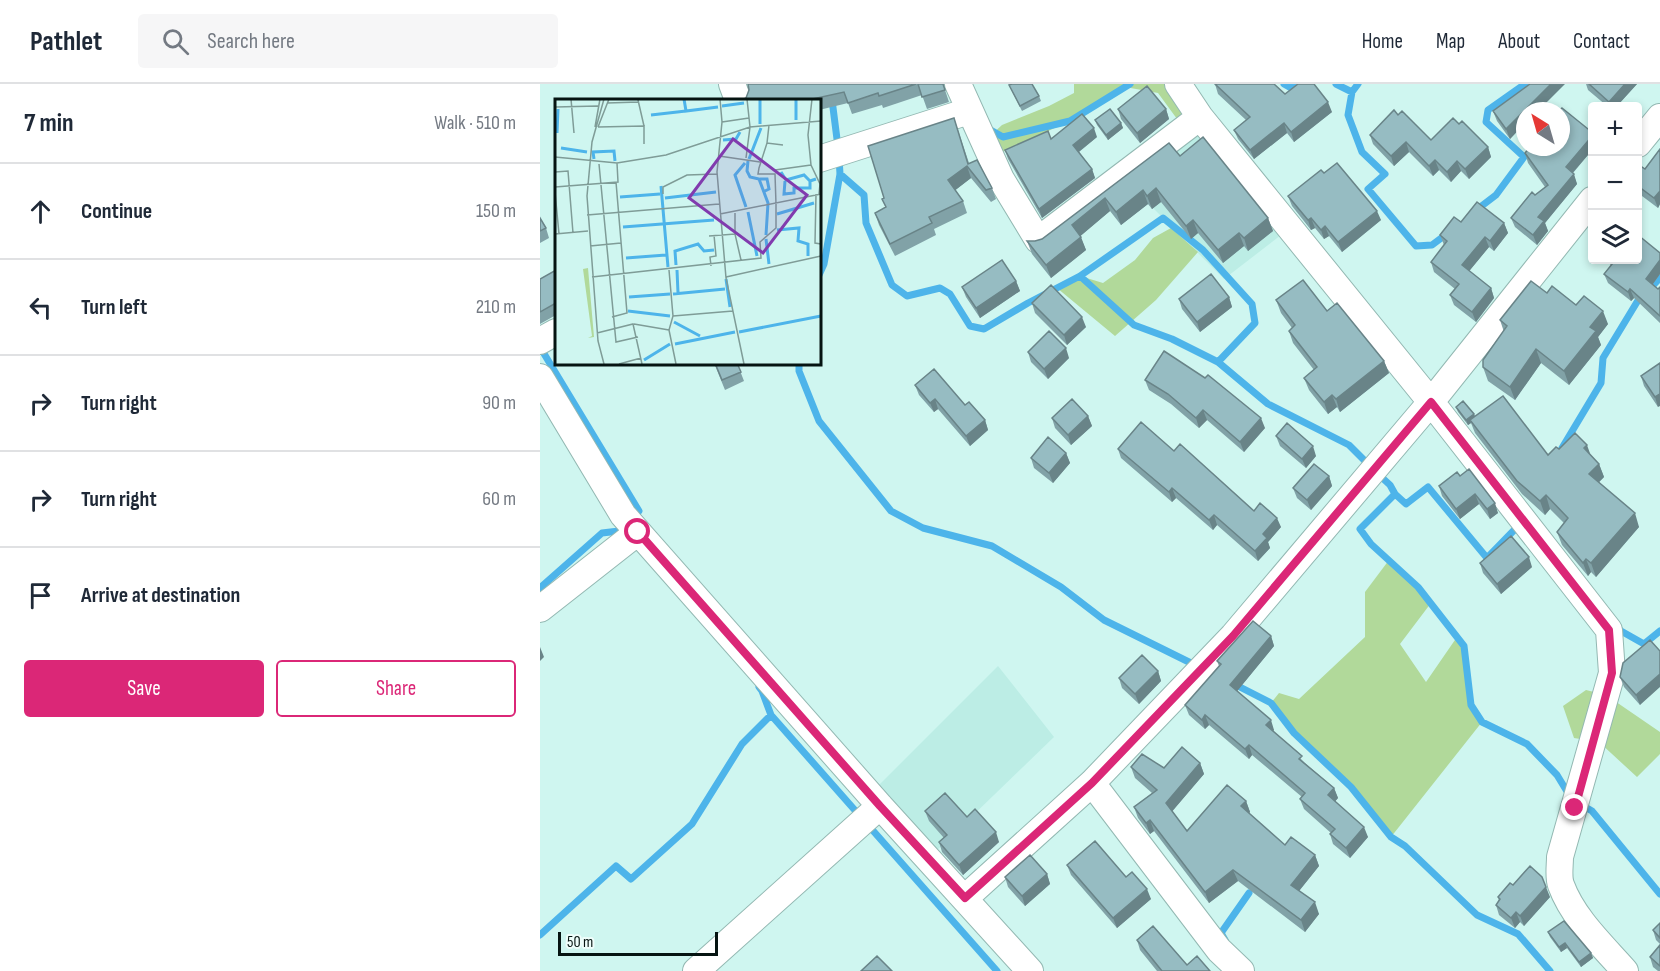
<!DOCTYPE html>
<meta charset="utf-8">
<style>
body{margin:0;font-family:"Sofia Sans Condensed",sans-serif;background:#f6f6f7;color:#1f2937}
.controls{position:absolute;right:18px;top:18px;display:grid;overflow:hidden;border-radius:6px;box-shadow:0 3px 9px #0003}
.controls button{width:54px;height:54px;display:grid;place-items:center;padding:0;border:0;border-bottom:2px solid #e0e1e3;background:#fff;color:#1f2937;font:30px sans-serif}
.compass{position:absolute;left:976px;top:18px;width:54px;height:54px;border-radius:50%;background:#fff;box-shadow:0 3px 9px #0003;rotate:323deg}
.scale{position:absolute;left:18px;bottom:15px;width:160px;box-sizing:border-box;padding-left:6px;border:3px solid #061412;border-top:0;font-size:16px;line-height:21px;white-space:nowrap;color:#061412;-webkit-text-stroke:4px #effefb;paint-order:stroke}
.stop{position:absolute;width:18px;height:18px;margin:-14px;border:4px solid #db2777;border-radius:50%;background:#fff}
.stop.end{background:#db2777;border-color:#fff;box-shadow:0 2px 6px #0008}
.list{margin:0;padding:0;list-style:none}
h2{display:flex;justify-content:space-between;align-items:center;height:78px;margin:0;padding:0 24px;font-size:26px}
h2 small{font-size:20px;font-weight:400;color:#747a83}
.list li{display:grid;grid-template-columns:39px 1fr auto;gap:18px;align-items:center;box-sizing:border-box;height:96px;padding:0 24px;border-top:2px solid #e0e1e3}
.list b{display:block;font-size:22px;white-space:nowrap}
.list em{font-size:20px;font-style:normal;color:#747a83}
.actions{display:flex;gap:12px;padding:18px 24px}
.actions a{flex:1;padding:14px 0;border:2px solid #db2777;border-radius:6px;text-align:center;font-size:21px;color:#db2777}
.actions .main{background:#db2777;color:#fff}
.icon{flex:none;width:33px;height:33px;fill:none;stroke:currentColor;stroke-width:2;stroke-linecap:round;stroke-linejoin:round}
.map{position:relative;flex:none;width:1120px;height:887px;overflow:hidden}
header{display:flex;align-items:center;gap:36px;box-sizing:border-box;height:84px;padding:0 30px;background:#fff;border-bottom:2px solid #e0e1e3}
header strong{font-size:28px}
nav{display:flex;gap:33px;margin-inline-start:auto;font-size:21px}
.search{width:420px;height:54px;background:#f6f6f7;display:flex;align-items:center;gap:15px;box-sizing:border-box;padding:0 21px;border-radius:6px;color:#747a83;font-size:22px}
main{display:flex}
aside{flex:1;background:#fff}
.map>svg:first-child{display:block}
</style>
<header>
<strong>Pathlet</strong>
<div class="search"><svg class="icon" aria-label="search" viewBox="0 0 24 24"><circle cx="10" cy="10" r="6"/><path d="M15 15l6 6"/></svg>Search here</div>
<nav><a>Home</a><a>Map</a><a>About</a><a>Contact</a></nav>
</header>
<main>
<aside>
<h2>7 min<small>Walk · 510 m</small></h2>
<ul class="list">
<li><svg class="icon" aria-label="ahead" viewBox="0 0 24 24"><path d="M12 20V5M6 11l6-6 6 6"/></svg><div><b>Continue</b></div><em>150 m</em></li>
<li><svg class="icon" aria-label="left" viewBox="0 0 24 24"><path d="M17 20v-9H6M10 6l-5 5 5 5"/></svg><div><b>Turn left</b></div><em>210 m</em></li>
<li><svg class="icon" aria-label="right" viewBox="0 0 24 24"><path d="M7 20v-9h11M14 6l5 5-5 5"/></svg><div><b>Turn right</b></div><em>90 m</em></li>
<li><svg class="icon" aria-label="right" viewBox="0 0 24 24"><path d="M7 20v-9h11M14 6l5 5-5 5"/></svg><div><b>Turn right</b></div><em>60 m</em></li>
<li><svg class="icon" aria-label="arrive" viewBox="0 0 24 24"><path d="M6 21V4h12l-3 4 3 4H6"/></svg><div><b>Arrive at destination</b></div></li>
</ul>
<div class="actions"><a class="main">Save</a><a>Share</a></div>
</aside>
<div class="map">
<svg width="1120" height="887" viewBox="0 0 1120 887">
<rect width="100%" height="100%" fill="#cff6f0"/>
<path fill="#bcede5" d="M657,43l88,105 -61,47 -97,-97z
M458,582l56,71 -121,117 -58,-65z"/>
<path fill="#b1d99a" d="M534,0h97l19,29 -10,10 -22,-30 -33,-6 -55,34 -74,34 -8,-17 14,-13 47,-19 25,-13z
M631,144l27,24 -42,48 -41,36 -58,-48 23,-12 23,7 32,-23 18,-22z
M849,476l29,27 13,16 -31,41 26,38 31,-45 7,9 7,59 11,17 -91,115 -40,-50 -57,-54 -23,-30 8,-10 20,6 66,-62v-45z
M1046,606l20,5 54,37v22l-23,23 -38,-35 -25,-4 -11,-32z"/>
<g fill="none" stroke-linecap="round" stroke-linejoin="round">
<path stroke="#4db4ea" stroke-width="7" d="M290,0l8,63
M744,0l7,4 6,-4
M796,0l16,8 6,-8
M812,8l-4,23 14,37 23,22 -17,15 48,57 16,-1 16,-12
M447,44l16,9 67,-16 60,-37
M300,90l24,21 2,28 26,62 15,11 33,-8 10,6 20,32 14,3 44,-26 52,-27 54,49 38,14 46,23 50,42 81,41 21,21
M935,127l21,-16 28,-38 -38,-35 2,-12 37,-26
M279,191l5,-11 16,-90 -1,-16
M540,192l83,-58 40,32 49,54 3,19 -37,39
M0,263l99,164 -6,6
M259,279v8l20,50 72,90 32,17 69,18 69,41 43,33 93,46
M1022,364l39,-65 2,-25 34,-56 23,-24
M838,390l12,11 5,9 -35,35 11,15 47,43 46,59 7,59 11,17 45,22 30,31 14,23
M855,410l11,10 22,-17 59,71 34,-35
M0,504l62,-55 17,-2 6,-6
M1077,543l4,4 23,13 16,-13
M694,600l37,19 23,30 57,54 40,50 14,9 72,69 41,19 32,37
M219,603l3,4 9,24 89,101
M1040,720l12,7 68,83
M328,741l129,146
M0,851l76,-69 15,13 61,-55 50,-80 29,-29
M685,856l-4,-7 28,-40"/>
<defs>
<path id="minor" d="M192,0l6,16
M418,0l43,95 37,61 162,-123 231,285 178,228 3,43 -52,184c0,9 -2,20 1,28 12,33 41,60 64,86
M638,0l22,33
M1098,60l22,-27
M279,75l150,-48
M0,257l16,-9
M0,293l83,138 257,291 150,165
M0,525l98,-77
M552,699l127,167 22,21
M425,814l127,-115 141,-147 198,-234 161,-202
M156,887l184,-165"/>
</defs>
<use href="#minor" stroke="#93b8b2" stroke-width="28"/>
<use href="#minor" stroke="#fff" stroke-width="26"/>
</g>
<path fill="#81a2a7" d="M208,0h195l6,18 -22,7 -5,-14 -39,13 -1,-3 -30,9 -4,-11 -29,7v-10h-77l4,-2 3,-8z
M675,0l70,10 47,18 -38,30 -7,-9 -33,26 -16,-20 -4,-9 12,-10 -28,-26z
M1046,0h51l-20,22h-10l-19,-16z
M469,1l30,11 2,5 -19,10z
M578,25h48l3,10 -29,24 -19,-24z
M953,27h32v12l-15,16 -13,-18z
M414,34l15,45 23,25 4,11 -5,3 -20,-24 -16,12 8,11 4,12 -33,16 2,6 -41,21 -16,-31 -4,-12 11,-5 -4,-9 2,-1z
M555,36l26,3 2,5 -15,12 -11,-15z
M919,40l29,23 3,10 -22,22 -8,-8 -10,11 -12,-12 -6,6 -24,-24 -15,14 -21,-22 -3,-9 61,5z
M1053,49v16l-20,24 4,11 -32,39 3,8 -11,14 -22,-18 -4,-9 34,-31 -17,-24 -3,-10z
M557,53l-18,15 13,17 3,9 -53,40 -34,-59 -3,-9z
M629,59l11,13 88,62 5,13 -25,20 -4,-5 -21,17 -25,-30 -7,6 -30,-37 -9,7 -4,-5 -27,21 -11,-14 -30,25 6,14 -35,28 -19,-24 -5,-13h8l7,-2z
M1120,65v55l-2,4 -20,-15v-20l7,-4z
M784,89l57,47 -39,32 -13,-16 -5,3 -9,-11 -4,2 -19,-24 -4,-10z
M0,134l6,10 3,10 -9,5z
M921,138l43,1 4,10 -14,18 -5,-4 -20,24 22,17 3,10 -18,24 -22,-17 -4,-10 5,-6 -21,-17 -3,-10 13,-17 -4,-10z
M1120,169v21l-7,10 5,5 2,-2v36l-26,-25 -3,3 -23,-18 -4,-9 7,-8 -3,-6h30z
M16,186v45l-16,9v-45z
M476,197l4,10 -40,27 -14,-21 -4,-10z
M1007,209l29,12 32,19 -10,13 3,8 -32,40 -28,-22 -26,37 -27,-19 -5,-14 21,-35 -4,-12z
M689,213l3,10 -32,25 -18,-23 -3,-10z
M736,216l51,11 57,50 5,12 -49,39 -3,-5 -9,7 -19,-24 -5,-12 10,-8 -21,-27 -4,-12 3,-3 -11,-15z
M492,219l54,24 -19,18 -32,-32z
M488,268l41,6 -21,21 -17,-17z
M174,279h23l7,18 -19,9z
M1120,279l-2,44 -14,-21 -3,-10z
M605,296l120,48 -21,24 -37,-32 -8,8 -28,-24 -22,-14z
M375,301l70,35 3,10 -18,16 -32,-37 -4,3 -15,-17z
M916,323l18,7 1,3 73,38 11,-6 32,6 8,9 5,13 -5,5 40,45 -43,50 -5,-5 -3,4 -26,-31 -5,-13 7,-9 -14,-14 -5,6 -23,-21 -47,-61 -4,-10 -3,2 -10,-13z
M548,332l4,10 -21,19 -16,-17 -3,-10z
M736,352l40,20 -10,12 -26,-22z
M578,365l56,2 80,60 27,16 -13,15 2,6 -12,13 -41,-36 -4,5 -37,-32 -4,4 -51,-44z
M526,369l4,10 -17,20 -19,-15 -3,-10z
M789,392l3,10 -21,24 -14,-12 -4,-10z
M920,392l38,37 -8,6 -11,-15 -19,15 -18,-23 -3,-10z
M940,479l52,4 -31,27 -18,-21z
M731,552l3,10 -37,45 37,39 -1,1 32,32 29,25 4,10 -3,3 33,36 -18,21 -17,-14 -3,-10 1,-1 -27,-24 -4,-10 2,-2 -50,-42 -3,4 -40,-34 -4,4 -16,-14 -4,-10 34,-39 -2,-5z
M1110,556l-10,65 -16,-18 -4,-10z
M618,587l3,10 -22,23 -17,-16 -3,-10z
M660,679l4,11 -32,37 15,20 59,-30 4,11 -1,1 36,32 30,10 4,11 -20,25 20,23 -14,18 -67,-51 -29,22 -55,-72 -4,3 -12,-16 -4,-11 18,-14 -17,-15 -4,-11 33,1z
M385,727l42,6 32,25 -36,33 -21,-23 -3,-10 5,-4 -15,-17z
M527,781l59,12 25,22 -34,29 -46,-53z
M507,790l3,10 -25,22 -17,-19 -3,-10z
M973,801l37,12 -26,29 -4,-4 -5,6 -16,-13 -3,-10 3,-4 -1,-4z
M1120,839v21l-4,-4 -3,-10z
M1008,848l43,21 2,5 -12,9 -14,-19 -6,4 -11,-15z
M597,856l50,25 23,6h-53l-17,-21z
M1120,861v26h-2l-5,-4 -3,-10z"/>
<path fill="#698488" d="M1011,0h14l-27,27h-13v12l-15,16 -4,-10z
M1085,0h12l-20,22h-6l-2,-4z
M788,18l4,10 -38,30 -3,-10z
M626,25l3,10 -29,24 -3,-10z
M581,39l2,5 -15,12 -2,-5z
M744,39l3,10 -33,26 -4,-9z
M554,44l3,9 -21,17 -3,-9z
M1053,51v14l-24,28 -3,-10z
M866,58l3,10 -15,14 -3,-10z
M948,63l3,10 -22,22 -4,-10z
M895,76l4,10 -6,6 -4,-10z
M917,77l4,10 -10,11 -4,-10z
M427,82l4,12 -18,14 -5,-12z
M552,85l3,9 -53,40 -3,-9z
M1034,90l3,10 -32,39 3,8 -11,14 -4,-10 5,-18z
M616,104l5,14 -9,7 -5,-13z
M603,106l5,14 -27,21 -5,-13z
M1120,107v13l-2,4 -4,-10z
M565,114l5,13 -33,28 -5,-14z
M837,127l4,9 -39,32 -4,-10z
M728,134l5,13 -25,20 -4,-13z
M771,134l4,10 -4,2 -3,-10z
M653,136l5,13 -7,6 -5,-13z
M964,139l4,10 -14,18 -4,-10z
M785,142l4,10 -5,3 -3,-9z
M699,149l5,13 -21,17 -5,-13z
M541,153l5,13 -35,28 -5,-13z
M945,153l4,10 -23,28 -4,-10z
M1120,176v14l-10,14 -4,-9z
M476,197l4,10 -40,27 -4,-10z
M951,204l3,10 -18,24 -4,-10z
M1090,205l4,9 -3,3 -3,-9z
M689,213l3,10 -32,25 -3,-10z
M1063,227l5,13 -10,13 3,8 -32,40 -5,-14 26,-44z
M542,233l4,10 -19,18 -3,-10z
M526,264l3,10 -21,21 -4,-10z
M996,265l5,14 -26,37 -5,-13z
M844,277l5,12 -49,39 -4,-13z
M1120,310v12l-2,1 -3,-10z
M792,311l5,12 -9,7 -4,-12z
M395,315l3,10 -4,3 -4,-9z
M663,326l4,10 -8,8 -3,-10z
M934,330l2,5 -6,1 1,3 -3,2 -2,-5z
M548,332l4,10 -21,19 -3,-10z
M721,334l4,10 -21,24 -4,-10z
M445,336l3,10 -18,16 -4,-10z
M1047,361l5,14 -8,-11z
M773,362l3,10 -10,12 -4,-9z
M526,369l4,10 -17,20 -4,-10z
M1059,380l5,13 -10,10 -5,-13z
M789,392l3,10 -21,24 -4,-10z
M632,404l4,10 -4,4 -3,-10z
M935,410l4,10 -19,15 -4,-10z
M1006,411l4,14 -5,6 -5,-14z
M955,419l3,10 -8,6 -3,-10z
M1095,429l4,14 -43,50 -5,-14z
M674,431l3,10 -4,5 -4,-10z
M737,434l4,9 -13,15 2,6 -12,13 -3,-10 8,-17z
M989,473l3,10 -31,27 -4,-10z
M1046,475l5,13 -3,4 -5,-13z
M731,552l3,10 -40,49 -4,-10z
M0,563l4,10 -4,4z
M618,587l3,10 -22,23 -4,-10z
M1120,590v13l-20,18 -4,-10z
M665,631l4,10 -4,4 -3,-9z
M731,636l3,10 -4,5 -4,-10z
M709,661l3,10 -3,4 -4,-10z
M660,679l4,11 -34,40 -4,-11z
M794,704l4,10 -6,7 -4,-10z
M706,717l4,11 -5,6 -4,-12z
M610,736l4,11 -4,3 -4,-11z
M824,743l4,10 -18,21 -4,-10z
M456,748l3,10 -36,33 -4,-10z
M775,771l4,11 -24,30 -4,-11z
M693,786l5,11 -29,22 -4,-11z
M507,790l3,10 -25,22 -3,-10z
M1006,803l4,10 -26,29 -4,-10z
M607,805l4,10 -34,29 -4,-10z
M775,818l4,12 -14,18 -4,-12z
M976,828l4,10 -5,6 -4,-10z
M1025,859l2,5 -6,4 -2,-5z
M1051,869l2,5 -12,9 -2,-5z"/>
<path fill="#96bcc2" stroke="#698488" stroke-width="1.5" d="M208,0h168l-37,12 -1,-3 -30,10 -4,-11 -36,8h-66l4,-2 3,-8z
M378,0h25l2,6 -23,7z
M472,0h20l7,12 -19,10 -11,-21z
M675,0h59l11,10 13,-10h16l14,18 -37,30 -7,-9 -34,27 -16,-20 16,-13z
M990,0h21l-45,45 -13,-18z
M1049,0h36l-16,18z
M607,2l19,23 -29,24 -19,-24z
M1022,24l31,25v2l-27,32 8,7 -36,43 6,4 -11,14 -22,-17 21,-26 3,3 13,-10 -23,-32 5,-6h31v-36h-2z
M570,25l11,14 -15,12 -11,-15z
M854,26l4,5 4,-4 29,29 22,-22 6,6 3,-3 26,26 -23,22 -8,-8 -10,11 -12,-12 -6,6 -23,-24 -15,14 -21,-21z
M542,30l12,14 -21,17 19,24 -53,40 -34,-59 43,-19 3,8z
M414,34l14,46 9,-4 15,28 -6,2 -19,-24 -19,14 15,21 -34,16 3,6 -42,21 -15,-31 11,-6 -4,-8 2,-1 -16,-52z
M663,53l65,81 -24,20 -5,-5 -21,17 -25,-30 -7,6 -30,-38 -9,8 -4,-6 -27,22 -11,-14 -33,27 9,12 -35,28 -19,-24h8l7,-2 127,-96 11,13z
M1120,65v42l-6,7 -16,-12v-13l4,-6 3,2z
M797,79l40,48 -39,31 -13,-16 -4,4 -10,-12 -3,2 -20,-24 33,-26 3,3z
M937,118l27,21 -14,18 -5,-4 -23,28 29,23 -19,24 -22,-17 9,-11 -28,-22 16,-21 -7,-6 14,-18 7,5z
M0,134l6,10 -6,3z
M1098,151l22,18v7l-14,19 12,10 2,-2v29l-30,-27 -2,3 -24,-18 9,-11 -4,-3h29z
M462,176l14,21 -40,27 -14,-21z
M16,186v33l-16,9v-33z
M671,190l18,23 -32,25 -18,-23z
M763,196l24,31 10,-8 47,58 -48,38 -4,-4 -8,7 -20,-24 13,-11 -28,-36 6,-6 -19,-25z
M991,197l16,12 5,-7 24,19 8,-9 19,15 -13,16 6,4 -32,40 -28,-22 -26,38 -27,-20v-7l24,-34 -7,-6z
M511,201l31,32 -18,18 -32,-32z
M509,247l17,17 -22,21 -16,-17z
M624,267l41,27 3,-3 53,43 -21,24 -37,-32 -7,8 -28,-24 -23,-14z
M175,279h22l4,9 -19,8z
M1120,279v31l-5,3 -14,-21z
M394,285l31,36 4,-3 16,18 -19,16 -31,-37 -5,4 -15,-18z
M963,312l45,59 8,-8 3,2 16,-16 12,12 -3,3 15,16 -10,10 46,39 -44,50 -5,-4 -3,4 -26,-31 11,-14 -22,-23 -6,6 -23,-20 -47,-61z
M532,315l16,17 -20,19 -16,-17z
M923,317l11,13 -8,6 -10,-13z
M601,338l33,29 6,-7 74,67 6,-8 17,15 -14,16 4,4 -12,13 -41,-36 -5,5 -37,-32 -3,4 -51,-43z
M747,339l26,23 -11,13 -26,-23z
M508,353l18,16 -17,20 -18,-15z
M774,380l15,12 -22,24 -14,-12z
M929,385l26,34 -8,6 -12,-15 -19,15 -17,-23 18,-14 3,4z
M971,452l18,21 -32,27 -17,-21z
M713,537l18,15 -41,49 41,35 -5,5 36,31 -3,3 35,29 -6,7 36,32 -18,21 -16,-14 5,-5 -35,-30 5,-6 -56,-48 -4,4 -40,-34 -3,5 -17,-15 36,-41 -4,-3z
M1110,556l10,11v23l-24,21 -16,-18 3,-14z
M602,571l16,16 -23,23 -16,-16z
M642,663l18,16 -34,40 21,28 40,-46 19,16 -5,5 44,39 6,-8 24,18 -24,30 24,17 -14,18 -68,-50 -28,22 -55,-72 -4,3 -12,-16 23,-17 -26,-23 11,-13 22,14z
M405,709l22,24 8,-8 21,23 -37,33 -20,-23 8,-7 -22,-24z
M555,757l31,36 6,-5 15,17 -34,29 -46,-53z
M490,771l17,19 -25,22 -17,-19z
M990,782l12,11 4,10 -26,29 -4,-4 -5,6 -15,-13 4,-6 -2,-2 12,-14 3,2z
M1024,837l27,32 -12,9 -14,-19 -6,4 -11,-15z
M1120,839v15l-7,-8z
M613,842l34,39 10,-9 13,15h-48l-25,-31z
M1120,861v21l-10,-9z
M337,872l15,15h-31z"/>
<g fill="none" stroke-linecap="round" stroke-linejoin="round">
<path stroke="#db2777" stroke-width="8" d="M98,448l242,274 85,92 127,-115 141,-147 198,-234 178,228 3,43 -37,135"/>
</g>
<g transform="translate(15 15)">
<rect width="266" height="266" fill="#cff6f0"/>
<path d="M33,169l6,69 -6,1 4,-2 -9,-67z" fill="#b1d99a"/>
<path fill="none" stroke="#4db4ea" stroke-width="3" d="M129,0l2,12 32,-4M167,7l22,-3M96,16l35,-4M241,21v-21M205,25v-25M2,34l1,-24M168,41l13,-1 4,-7M6,49l26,4M39,60l-1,-7 21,-1 1,10M194,60l12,-31M193,62l-1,10 3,6 9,2 9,24 -2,32M190,64l-10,12 11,32M226,73l5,8 18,-5 6,6 6,-2M205,80h7l2,10 -4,2M230,82l-1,13 10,-1v-5h16v-7M106,87l7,81M65,98l40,-3M110,99l51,-6M193,113l9,44M222,115l37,-11M68,128l91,-7M222,131l22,-2 -1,13 10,3v12M211,140l3,25M71,159l40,-3M121,166l-1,-14 23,-7 6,7 10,-1M122,171l1,23M171,180l4,28M118,195l52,-5M74,198l41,-3M73,212l42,5M119,223l26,14M184,233l82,-16M120,245l60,-12M89,261l26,-16"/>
<path fill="none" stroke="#7f9c97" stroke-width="1.5" d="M16,0l3,34M165,0l2,23 -5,50 9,106 18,86M257,0l-4,36 3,30 9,19 -1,10M83,1l6,26M52,4l32,-1M0,8l43,-1M167,23l27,-4M40,28l5,-28M43,28l46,-1v18M43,28l11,-28M212,44l2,-18M164,57l41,6M0,58l62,6 49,-8 84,-28 71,-6M191,59l4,-31 -3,-28M44,65l17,178 22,-5M220,71l36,-5M0,73l13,-1 5,62M0,88l63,-5 -1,-19M0,93l4,42M108,95v-7l24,-12 30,-1M261,95l-1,49 6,1M180,114v21M165,115l101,-20M32,116l132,-11M0,135l33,-3M154,137l26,-2 6,26M35,147l31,-3M156,167l-1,-9 6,-1 -2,-21M114,171l4,46 -4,14 7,34M37,178l169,-19 -1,-16 16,-14v-24l-1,-30h-17l1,-6 8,-25 16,2M171,178l95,-21M118,217l60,-5M57,218l15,-4 -11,-131M79,225l35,6M42,234l36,-9 9,40M49,265l-6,-23 -11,-145 5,-54 12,-43M64,265l22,-6"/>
<path fill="#813bae" fill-opacity="0.15" stroke="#813bae" stroke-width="3" d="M178,40l74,56 -44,58 -74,-55z"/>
<rect width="266" height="266" fill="none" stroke="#061412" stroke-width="3"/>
</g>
</svg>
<div class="controls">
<button>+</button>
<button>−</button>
<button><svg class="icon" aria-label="layers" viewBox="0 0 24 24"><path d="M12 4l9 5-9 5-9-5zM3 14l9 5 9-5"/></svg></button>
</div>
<svg class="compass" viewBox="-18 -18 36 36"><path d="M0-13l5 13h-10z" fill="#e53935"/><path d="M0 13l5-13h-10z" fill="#747a83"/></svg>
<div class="scale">50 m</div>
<div class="stop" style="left:98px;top:448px"></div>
<div class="stop end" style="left:1035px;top:724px"></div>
</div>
</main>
